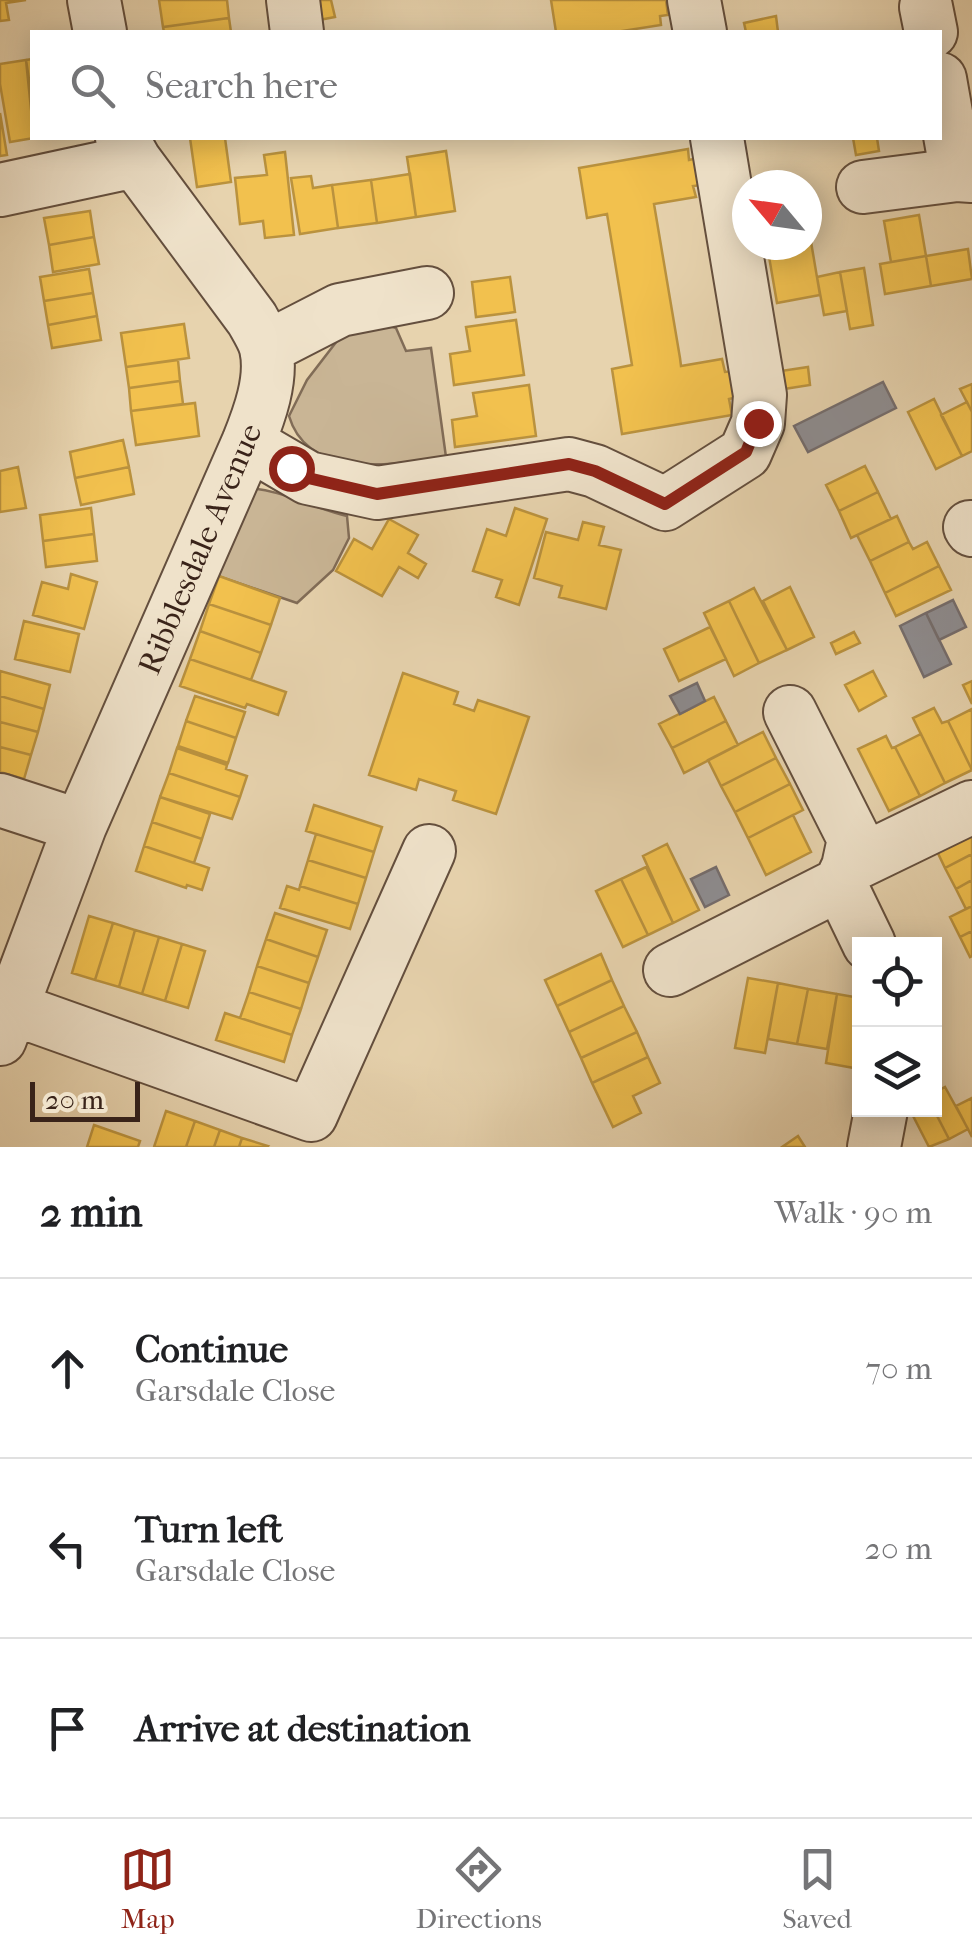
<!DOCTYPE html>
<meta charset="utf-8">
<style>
body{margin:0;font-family:"IM FELL French Canon",serif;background:#f2f2f2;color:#202124}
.controls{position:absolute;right:30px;bottom:30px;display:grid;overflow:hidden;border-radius:0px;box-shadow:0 5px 25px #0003}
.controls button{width:90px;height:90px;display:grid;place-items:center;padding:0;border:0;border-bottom:2px solid #e0e0e0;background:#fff;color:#202124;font:50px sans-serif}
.compass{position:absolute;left:732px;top:170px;width:90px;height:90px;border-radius:50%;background:#fff;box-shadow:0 5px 25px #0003;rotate:299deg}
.scale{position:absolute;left:30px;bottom:25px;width:110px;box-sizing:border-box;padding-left:10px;border:5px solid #392319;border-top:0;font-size:28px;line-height:35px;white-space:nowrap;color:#392319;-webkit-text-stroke:8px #efe2ca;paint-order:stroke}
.stop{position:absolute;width:30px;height:30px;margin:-22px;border:8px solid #8f2418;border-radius:50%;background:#fff}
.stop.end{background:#8f2418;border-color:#fff;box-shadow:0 2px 10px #0008}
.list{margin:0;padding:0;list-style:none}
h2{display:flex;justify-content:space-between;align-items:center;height:130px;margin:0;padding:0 40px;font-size:42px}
h2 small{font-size:32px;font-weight:400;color:#757577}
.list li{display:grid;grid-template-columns:65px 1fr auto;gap:30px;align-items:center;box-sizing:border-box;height:180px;padding:0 40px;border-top:2px solid #e0e0e0}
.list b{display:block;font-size:38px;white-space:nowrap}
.list p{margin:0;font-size:32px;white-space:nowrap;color:#757577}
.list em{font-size:32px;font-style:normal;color:#757577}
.icon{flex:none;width:55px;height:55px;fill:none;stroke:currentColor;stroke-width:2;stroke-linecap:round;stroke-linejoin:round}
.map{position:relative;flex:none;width:972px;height:1147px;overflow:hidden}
.search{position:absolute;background:#fff;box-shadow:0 5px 25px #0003;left:30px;right:30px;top:30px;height:110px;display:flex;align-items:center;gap:25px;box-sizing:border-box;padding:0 35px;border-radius:0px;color:#757577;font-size:38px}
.sheet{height:670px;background:#fff}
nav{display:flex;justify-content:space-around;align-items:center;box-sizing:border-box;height:140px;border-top:2px solid #e0e0e0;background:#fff;font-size:28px;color:#757577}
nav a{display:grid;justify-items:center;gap:5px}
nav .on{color:#8f2418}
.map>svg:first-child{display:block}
</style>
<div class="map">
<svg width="972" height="1147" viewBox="0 0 972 1147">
<rect width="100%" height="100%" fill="#e7d3ae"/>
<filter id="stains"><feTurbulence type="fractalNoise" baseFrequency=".002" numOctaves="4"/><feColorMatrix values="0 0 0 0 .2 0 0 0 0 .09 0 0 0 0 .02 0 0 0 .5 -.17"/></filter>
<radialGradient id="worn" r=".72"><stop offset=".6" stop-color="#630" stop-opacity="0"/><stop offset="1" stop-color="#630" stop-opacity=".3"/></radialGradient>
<path fill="#c9b595" stroke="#816c57" stroke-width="2.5" d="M370,319l26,9 10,23 25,-3 15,109c-50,7 -138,24 -157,-41l18,-36 40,-52z
M246,488c35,1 66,20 101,28l2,22 -16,32 -36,33 -88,-30z"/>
<path fill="#f2c14e" stroke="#ba923e" stroke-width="2.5" d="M0,0h26l-20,3 3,17 -9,1z
M159,0h68l2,18 -66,9z
M315,0h16l4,17 -16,3z
M551,0h115l2,15 -8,1 1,9 -45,7h-60z
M776,16l2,16h-32l-2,-9z
M229,18l2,14h-67l-1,-5z
M32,59v40l-6,-39z
M26,60l8,78 -24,4 -10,-58v-20z
M0,113l7,42 -7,1z
M190,138h35l6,44 -34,5z
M853,138h24l2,13 -23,4z
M688,149l1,11 9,-2 4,27 -9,1 3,11 -42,7 26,154 1,8 41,-7 3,13 9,-1 4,26 -9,2 3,16 -110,19 -10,-65 20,-4 -25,-151 -20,4 -8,-50z
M446,151l9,60 -39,6 -9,-60z
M285,152l9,83 -29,3 -2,-17 -23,3 -5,-46 32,-3 -3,-20z
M410,174l6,43 -39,6 -6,-43z
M311,176l2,12 19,-3 6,43 -38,6 -9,-56z
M371,180l6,43 -39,5 -6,-43z
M90,211l4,26 -45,8 -5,-27z
M919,215l7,41 -35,6 -7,-41z
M807,218l13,77 -43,8 -10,-58h40z
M94,237l5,27 -46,8 -4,-27z
M968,249l4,30 -41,7 -5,-30z
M926,256l5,30 -46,8 -5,-30z
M864,268l9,57 -23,4 -10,-57z
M89,269l4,24 -49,8 -4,-24z
M840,272l7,39 -23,4 -7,-38z
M510,277l5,35 -39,5 -4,-35z
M93,293l4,23 -49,9 -4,-24z
M97,316l4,24 -49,8 -4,-23z
M516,320l8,55 -70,10 -4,-31 20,-3 -4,-24z
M184,324l5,34 -63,9 -5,-34z
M178,360l2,21 -51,7 -3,-21z
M808,367l2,18 -26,4 -3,-18z
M180,381l3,23 -52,7 -2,-23z
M972,384v28l-12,-23z
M529,385l7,51 -81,11 -3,-27 25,-4 -4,-23z
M934,399l28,57 -26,13 -28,-57z
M967,402l5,10v39l-10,5 -21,-41z
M195,403l4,33 -63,9 -5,-34z
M123,440l6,27 -54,11 -5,-26z
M865,466l13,26 -39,19 -13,-26z
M18,467l8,41 -26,4v-41z
M129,467l5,27 -53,11 -6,-27z
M878,492l13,27 -40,19 -12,-27z
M91,508l3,26 -51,7 -3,-26z
M515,508l32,11 -28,86 -23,-8 6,-17 -29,-9 14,-42 19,7z
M897,516l12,26 -39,19 -13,-26z
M389,519l29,16 -10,18 18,11 -8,14 -19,-11 -17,29 -46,-25 18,-32 18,10z
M583,522l21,5 -5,18 22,5 -15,59 -47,-12 3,-11 -28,-8 12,-46 32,8z
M94,534l3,27 -51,6 -3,-26z
M909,542l4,7 14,-7 12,24 -54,27 -15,-32z
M939,566l12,24 -55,26 -11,-23z
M71,574l26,8 -13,47 -51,-14 9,-33 26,7z
M219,576l61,22 -9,27 -62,-21z
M790,587l24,50 -27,13 -24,-49z
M754,588l33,62 -28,13 -30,-62z
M729,601l30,62 -25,13 -30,-63z
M209,604l62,21 -10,28 -61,-22z
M24,621l55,13 -9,38 -55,-13z
M710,627l16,32 -47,22 -15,-32z
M200,631l61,22 -10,27 -61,-21z
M854,632l6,11 -24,11 -5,-11z
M190,659l96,33 -8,23 -31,-11 -2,4 -65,-22z
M0,671l50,14 -6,24 -44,-13z
M873,671l13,25 -27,15 -14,-26z
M403,673l55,19 -4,12 20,7 4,-11 51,17 -33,97 -43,-14 3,-9 -37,-12 -3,11 -47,-15z
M972,681v23l-9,-19z
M0,696l44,13 -6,23 -38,-10z
M195,696l50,16 -9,26 -50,-17z
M714,697l12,24 -54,27 -13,-24z
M934,708l8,15 6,-2 24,49 -27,13 -32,-65z
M972,709v61l-24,-49z
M186,721l50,17 -8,25 -50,-17z
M726,721l12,24 -54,28 -12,-25z
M0,722l38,10 -7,23 -31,-8z
M763,732l13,26 -55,28 -13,-26z
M921,734l24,49 -25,13 -25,-49z
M886,736l6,12 3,-1 25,49 -31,15 -31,-62z
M0,747l31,8 -7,24 -24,-7z
M177,748l50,17 -1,4 21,7 -7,21 -71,-24z
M776,758l14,26 -55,28 -14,-26z
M169,773l71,24 -8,22 -72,-22z
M790,784l13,26 -55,28 -13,-26z
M160,797l50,17 -8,25 -50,-17z
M314,805l68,22 -8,25 -68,-21z
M793,815l18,37 -45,23 -18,-37z
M152,822l50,17 -8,24 -50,-17z
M972,829v25l-27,14 -10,-21z
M316,834l58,18 -8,26 -58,-18z
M667,844l32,66 -26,13 -30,-67z
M144,846l65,22 -7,22 -15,-5 -1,3 -50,-17z
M972,854v26l-16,9 -11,-21z
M308,860l58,18 -8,26 -58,-18z
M646,867l27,56 -25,12 -27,-56z
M621,879l27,56 -25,12 -27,-56z
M972,880v26l-6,3 -10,-20z
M287,886l12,4 1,-4 58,18 -8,25 -70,-21z
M972,906v25l-12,6 -10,-20z
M275,913l52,17 -9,27 -52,-18z
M89,916l24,7 -18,57 -23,-7z
M113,923l22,7 -16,57 -24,-7z
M135,930l24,7 -17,57 -23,-7z
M972,931v25l-2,1 -10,-20z
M159,937l23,7 -17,57 -23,-7z
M266,939l52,18 -9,26 -52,-17z
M182,944l23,7 -17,57 -23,-7z
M601,954l11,26 -55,26 -12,-26z
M257,966l52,17 -8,26 -52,-17z
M748,978l30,5 -13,70 -30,-5z
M612,980l12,26 -55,26 -12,-26z
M778,983l30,6 -11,55 -29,-5z
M808,989l29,5 -10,55 -30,-5z
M249,992l52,17 -9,26 -52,-17z
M837,994l23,4v40l-6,30 -28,-5z
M624,1006l13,26 -56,26 -12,-26z
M225,1013l67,22 -8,27 -68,-22z
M637,1032l11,25 -56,26 -11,-25z
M648,1057l12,26 -27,13 8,17 -28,14 -21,-44z
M945,1087l23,42 -19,10 -15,-29v-17z
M972,1098v39l-16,-31z
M910,1110h24l15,29 -20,8z
M166,1111l29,10 -9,26h-32z
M195,1121l25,9 -6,17h-28z
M94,1125l46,16 -2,6h-51z
M220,1130l22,8 -3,9h-25z
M798,1136l7,11h-23z
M242,1138l26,8 -1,1h-28z"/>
<path fill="#8d8d92" stroke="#746d6e" stroke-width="2.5" d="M883,382l13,26 -88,44 -14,-26z
M953,600l13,27 -27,13 -13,-27z
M926,613l25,51 -27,13 -24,-51z
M697,683l8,18 -25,13 -10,-18z
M716,867l13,28 -24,12 -14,-28z"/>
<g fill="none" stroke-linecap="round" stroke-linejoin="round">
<defs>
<path id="minor" d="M94,0l6,32
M293,0l4,32
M694,0l6,32
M926,7l5,25
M940,79l17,96
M863,187l94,-12 15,1
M0,190l135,-29
M266,348l74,-38 87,-17
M248,443l60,35 69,15 192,-29 26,7 70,33 80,-51 13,-30 2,-28 -43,-257
M970,527l2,3
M790,712l64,127 -6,28
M0,800l80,26
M869,944l-29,-60 8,-17 124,-60
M670,970l170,-86
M11,1008l300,107 118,-264
M0,1039l80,-213 168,-383c11,-27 25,-64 18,-95 -2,-9 -9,-20 -14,-29l-117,-158 -13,-23
M874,1147l7,-37"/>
</defs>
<use href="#minor" stroke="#644f3e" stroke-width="56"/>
<use href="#minor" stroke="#efe2ca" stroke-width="52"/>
</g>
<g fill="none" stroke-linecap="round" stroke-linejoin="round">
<path stroke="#8f2418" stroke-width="12" d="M291,468l17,10 69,16 192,-30 26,7 70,33 81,-52 12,-29"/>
</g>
<g text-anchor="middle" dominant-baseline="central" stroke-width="10" stroke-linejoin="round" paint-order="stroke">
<g font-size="32" fill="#392319" stroke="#efe2ca">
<text transform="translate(200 549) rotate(-67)">Ribblesdale Avenue</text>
</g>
</g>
<rect width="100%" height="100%" filter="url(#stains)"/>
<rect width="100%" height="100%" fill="url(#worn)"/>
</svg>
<div class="controls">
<button><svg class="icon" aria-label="locate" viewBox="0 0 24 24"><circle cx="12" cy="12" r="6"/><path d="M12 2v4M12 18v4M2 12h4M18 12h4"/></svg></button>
<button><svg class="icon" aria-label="layers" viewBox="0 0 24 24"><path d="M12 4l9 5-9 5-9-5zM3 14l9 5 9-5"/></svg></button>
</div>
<svg class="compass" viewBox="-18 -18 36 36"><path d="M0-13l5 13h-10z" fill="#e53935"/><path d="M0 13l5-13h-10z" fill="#757577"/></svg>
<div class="scale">20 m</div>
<div class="stop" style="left:291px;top:468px"></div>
<div class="stop end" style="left:758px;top:423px"></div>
<div class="search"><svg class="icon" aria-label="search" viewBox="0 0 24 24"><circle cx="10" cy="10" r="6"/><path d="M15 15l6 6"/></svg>Search here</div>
</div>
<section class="sheet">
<h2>2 min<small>Walk · 90 m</small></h2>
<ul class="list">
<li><svg class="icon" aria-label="ahead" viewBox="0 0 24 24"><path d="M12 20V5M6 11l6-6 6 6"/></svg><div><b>Continue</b><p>Garsdale Close</p></div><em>70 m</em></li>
<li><svg class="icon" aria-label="left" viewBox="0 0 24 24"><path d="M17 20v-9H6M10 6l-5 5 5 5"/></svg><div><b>Turn left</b><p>Garsdale Close</p></div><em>20 m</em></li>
<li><svg class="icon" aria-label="arrive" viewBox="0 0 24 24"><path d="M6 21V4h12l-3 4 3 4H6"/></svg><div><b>Arrive at destination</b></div></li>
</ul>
</section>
<nav>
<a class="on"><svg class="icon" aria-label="map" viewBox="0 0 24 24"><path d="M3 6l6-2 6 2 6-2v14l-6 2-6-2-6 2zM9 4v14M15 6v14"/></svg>Map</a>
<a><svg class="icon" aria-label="directions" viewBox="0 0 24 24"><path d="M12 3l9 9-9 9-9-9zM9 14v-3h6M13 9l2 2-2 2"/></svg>Directions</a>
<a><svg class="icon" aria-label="saved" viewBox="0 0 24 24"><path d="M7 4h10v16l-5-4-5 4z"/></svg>Saved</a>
</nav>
